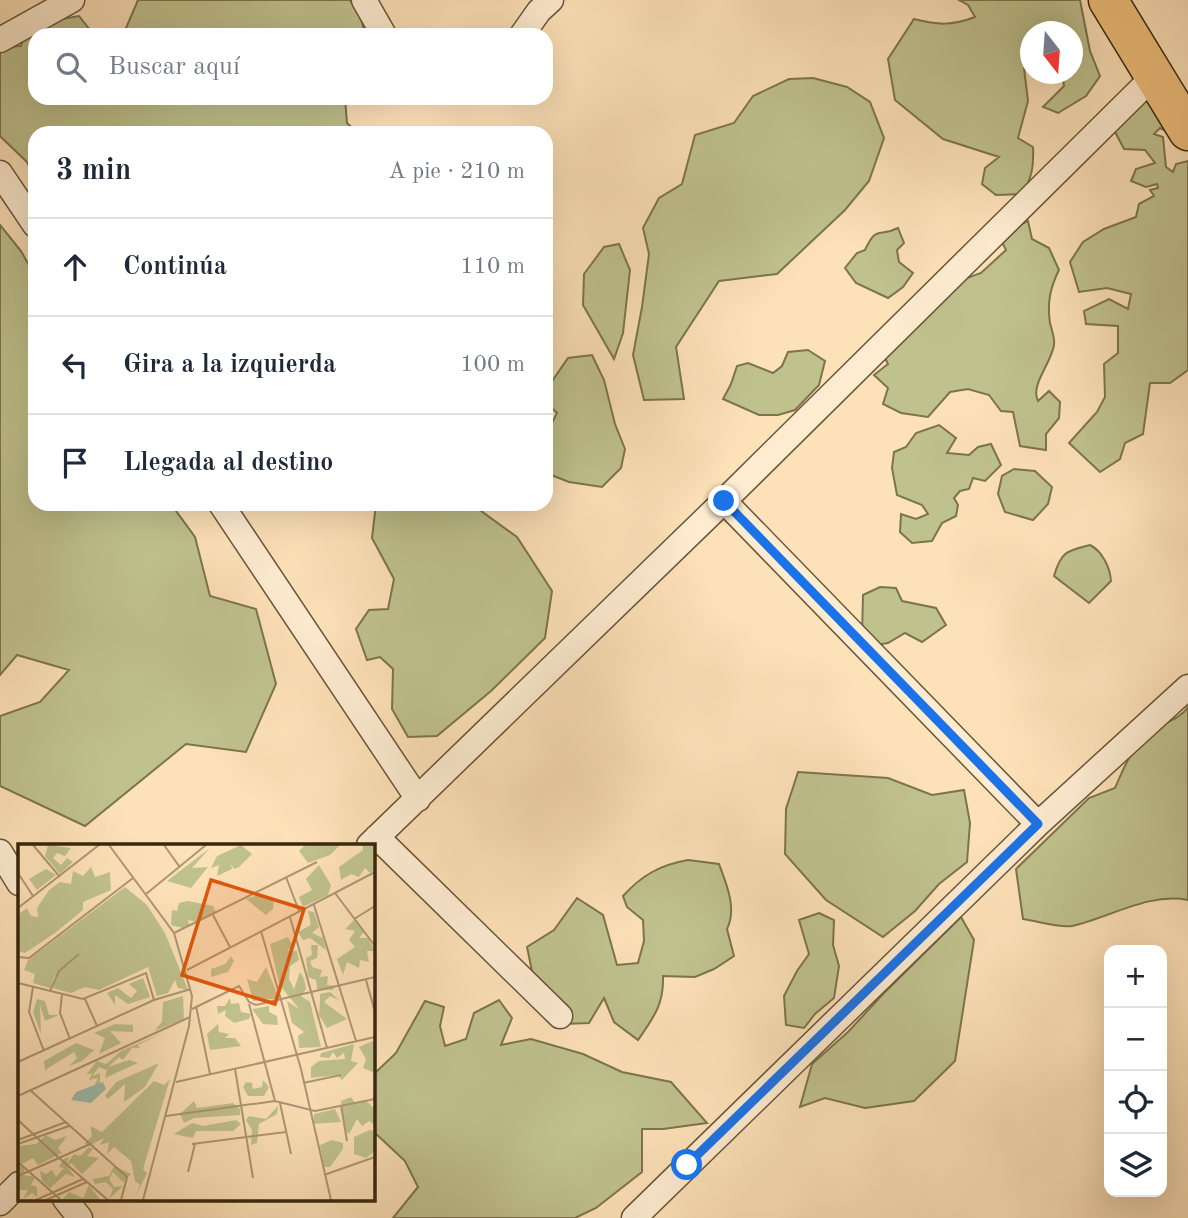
<!DOCTYPE html>
<html lang="es">
<meta charset="utf-8">
<style>
body{margin:0;font-family:"Old Standard TT",serif;background:#f6f6f7;color:#1f2937}
.controls{position:absolute;right:21px;bottom:21px;display:grid;overflow:hidden;border-radius:14px;box-shadow:0 7px 28px #0002}
.controls button{width:63px;height:63px;display:grid;place-items:center;padding:0;border:0;border-bottom:2px solid #e0e1e3;background:#fff;color:#1f2937;font:35px sans-serif}
.compass{position:absolute;left:1020px;top:21px;width:63px;height:63px;border-radius:50%;background:#fff;box-shadow:0 7px 28px #0002;rotate:163deg}
.stop{position:absolute;width:21px;height:21px;margin:-16px;border:5px solid #1a73e8;border-radius:50%;background:#fff}
.stop.end{background:#1a73e8;border-color:#fff;box-shadow:0 2px 7px #0008}
.list{margin:0;padding:0;list-style:none}
h2{display:flex;justify-content:space-between;align-items:center;height:91px;margin:0;padding:0 28px;font-size:30px}
h2 small{font-size:23px;font-weight:400;color:#747a83}
.list li{display:grid;grid-template-columns:46px 1fr auto;gap:21px;align-items:center;box-sizing:border-box;height:98px;padding:0 28px;border-top:2px solid #e0e1e3}
.list b{display:block;font-size:26px;white-space:nowrap}
.list em{font-size:23px;font-style:normal;color:#747a83}
.icon{flex:none;width:38px;height:38px;fill:none;stroke:currentColor;stroke-width:2;stroke-linecap:round;stroke-linejoin:round}
.map{position:relative;flex:none;width:1188px;height:1218px;overflow:hidden}
.search{position:absolute;background:#fff;box-shadow:0 7px 28px #0002;left:28px;top:28px;width:525px;height:77px;display:flex;align-items:center;gap:18px;box-sizing:border-box;padding:0 24px;border-radius:21px;color:#747a83;font-size:26px}
.panel{position:absolute;background:#fff;box-shadow:0 7px 28px #0002;left:28px;top:126px;width:525px;height:385px;border-radius:21px}
.map>svg:first-child{display:block}
</style>
<div class="map">
<svg width="1188" height="1218" viewBox="0 0 1188 1218">
<rect width="100%" height="100%" fill="#fde1b8"/>
<filter id="stains"><feTurbulence type="fractalNoise" baseFrequency=".00286" numOctaves="4"/><feColorMatrix values="0 0 0 0 .2 0 0 0 0 .09 0 0 0 0 .02 0 0 0 .5 -.17"/></filter>
<radialGradient id="worn" r=".72"><stop offset=".6" stop-color="#630" stop-opacity="0"/><stop offset="1" stop-color="#630" stop-opacity=".3"/></radialGradient>
<path fill="#c0c28e" stroke="#7c744d" stroke-width="2" d="M138,0h212l11,17 4,18h-242z
M959,0h121l10,51 10,25 -14,20 -28,17 -15,-6 21,-21 -2,-12h10v-42h-42v34l-6,2 4,33 -10,37 15,9c1,19 -1,31 -11,47l-26,1 -14,-11 3,-16 14,-11 -56,-18 -48,-39 -7,-41 26,-40c24,6 37,7 61,-2l-7,-12z
M79,16l15,19h-59v63h310l2,25 11,10h-323v44l-8,-15 -27,-26v-89l21,-1 6,-21z
M813,78l34,9 23,15 14,36 -15,43 -24,29 -68,64 -58,7 -43,66 8,52 -40,1 -11,-45 9,-48 7,-53 -6,-26 16,-30 23,-14 13,-49 39,-12 19,-27 36,-17z
M1141,81l25,50 -6,-3 -6,6 9,3 3,30 7,5 3,-8 12,-3v209l-18,13h-20l-7,51 -18,9 -5,16 -20,13 -31,-29 28,-31 8,-15 -1,-33 14,-11v-27l-32,-2 -2,-13 25,-12 19,10 3,-15 -24,-6 -28,4 -9,-30 13,-20 21,-13 32,-12 3,-13 15,-8 -4,-6 8,-2 -1,-4 -11,3 -15,-6 5,-12 19,-6 -10,-13 -21,-1 -11,-21z
M1028,221l4,18 17,9 10,22c-9,18 -12,33 -9,53 2,8 5,15 4,22 -3,19 -24,40 -16,56l11,-10 11,11 -1,16 -13,16v16l-26,-4 -7,-34 -12,-1 -12,-16 -21,-6 -18,3 -22,25 -27,-4 -18,-9 5,-16 -14,-13 14,-11 -4,-8 72,-74 25,-9 25,-23 -4,-8 6,-12z
M0,225l21,26 14,25v228h136l24,33 15,59 46,13 20,75 -30,68 -60,-8 -101,82 -85,-40v-70l40,-14 29,-32 -52,-15 -17,20z
M898,228l6,15 -7,7 2,12 14,11 -10,14 -15,11 -32,-15 -11,-15 12,-15 8,-3c12,-26 14,-12 33,-22z
M619,244l11,26 -7,63 -9,26 -31,-54 1,-31 20,-27z
M808,350l17,11 -6,24 -24,25 -17,5h-19l-36,-16 8,-15 6,-18 11,-3 25,10 9,-7 6,-14z
M592,355l12,25 11,44 10,25 -4,19 -19,19 -33,-5 -23,-9v-51l6,1 5,-10 -11,-11v-12l22,-32z
M939,425l17,13 -9,15 22,2 9,-8 13,-3 10,21 -16,16 -12,-3 -4,11 -9,2 -6,7 4,7 -2,11 -14,7 -10,18 -20,2 -12,-11 1,-18 15,5 12,-5 -6,-9 -25,-10 -5,-27 2,-16 12,-5 10,-14z
M1014,469l21,2 17,16 -4,17 -15,16 -28,-8 -7,-18 4,-18z
M376,504h90l11,4 40,29 35,54 -7,47 -54,53 -54,45 -29,1 -16,-28 1,-40 -13,-12 -13,3 -11,-31 13,-19 19,-1 6,-30 -22,-41z
M1090,545c12,6 20,22 21,36l-22,22 -35,-27c7,-24 12,-25 36,-31z
M880,587l16,1 6,13 34,7 10,17 -24,17 -17,-9 -17,10 -18,3 -8,-9 1,-42z
M1188,707v193c-39,-8 -79,18 -116,26 -14,2 -34,-5 -49,-7l-7,-50 73,-71 26,-10c12,-27 16,-41 41,-59 11,-8 24,-10 32,-22z
M798,772l90,6 44,17 32,-5 6,33 -3,39 -28,22 -24,27 -32,26 -57,-37 -41,-46 1,-45z
M688,860l31,4c8,21 18,45 8,65l7,27 -20,13 -19,8 -32,-1c1,28 -9,41 -25,64l-24,-18 -10,-24 -15,25 -26,1 -23,-14 -13,-63 27,-17 23,-32 26,17 14,50 21,-2 6,-22 -1,-21 -16,-13 -4,-11c19,-21 37,-31 65,-36z
M819,913l15,7 -1,25 6,21 -5,32 -19,16 -11,14 -18,-3 -2,-29 13,-25 12,-17 -10,-34z
M961,917l13,23 -19,121 -41,40 -49,7 -40,-10 -25,9 12,-43 36,-32 36,-39z
M499,1000l13,18 -11,27 30,-6 52,15 39,18 49,10 36,41 -44,6h-21v43l-46,36 -21,10h-182l25,-31 -13,-26 -32,-30v-56l23,-22 29,-52 19,6 -4,19 5,20 21,-7 8,-26z"/>
<g fill="none" stroke-linecap="round" stroke-linejoin="round">
<defs>
<path id="minor" d="M364,0l20,35
M522,35l17,-24 12,-11
M0,40l72,-40
M0,173l35,52
M724,501l314,323
M221,504l197,295
M377,837l183,179
M369,845l355,-344 430,-425
M0,852l19,31
M65,1199l15,19
M0,1203l19,-19
M634,1218l404,-394 150,-137"/>
<path id="primary" d="M1108,0l80,131"/>
</defs>
<use href="#minor" stroke="#6a5537" stroke-width="27"/>
<use href="#primary" stroke="#39260c" stroke-width="41"/>
<use href="#minor" stroke="#feecd1" stroke-width="24"/>
<use href="#primary" stroke="#eec07c" stroke-width="38"/>
</g>
<g fill="none" stroke-linecap="round" stroke-linejoin="round">
<path stroke="#1a73e8" stroke-width="9" d="M687,1165l351,-341 -314,-323"/>
</g>
<g transform="translate(18 844)">
<rect width="357" height="357" fill="#fde1b8"/>
<path d="M30,1l23,3 -6,8 -8,-3 -4,5 8,7 6,-7 6,4 -13,12 -15,-18zM223,1l11,9 -13,13 -5,2 -3,-5 1,5 -15,7 2,-11 -8,3 6,-12zM287,1h35l-10,10 -22,8 -9,-12zM345,1h12v25l-5,3 -5,-5 -6,9 -8,-3 -10,6 -2,-13 24,-17zM192,4l-18,20 16,-1 -17,21 -24,-7zM301,21l12,20 -3,10 -25,12 -4,-10 13,-7 -6,-11zM73,23l4,10 15,-5 1,18 -28,12v8l-28,23 -30,20 -7,-2 2,-38 7,-5 4,8 7,1 -1,-9 12,-18 11,-8 11,2 2,-13 10,5zM28,25l10,6 -19,15 -8,-11zM107,43l22,18 18,28 23,57 -10,-2 -3,-8 -7,13 -11,3 -9,-29 -49,23 -14,-3 -14,6 -18,-5 3,-15 -6,15 -17,-5 2,-9 -11,-4 4,-10zM243,50l13,5 -1,10 -7,6 -20,-16zM170,57l25,5 3,6 -19,10 -9,-2 1,5 -6,3 -12,-3 1,-15 5,1 2,-8zM290,67l6,1 5,15 -7,6 11,5 3,12 -16,-12 -7,2 -5,-8 13,-7zM336,76l10,12 -5,6h9l7,13h-8l2,11 -9,-2 -1,8 -12,-6 -4,13 -6,-16 18,-12 -6,-7 6,-9 -10,-2zM270,93l6,11 -8,2 11,1 2,9 -9,6 -1,13 5,10 6,-17 4,7 2,10 -5,7 9,6 11,45 -22,1 -1,-12 6,-4 -12,-9 -5,-22 12,8 -20,-25 -9,-40zM293,101h7l-1,13 -7,3 2,6 10,3 -2,7 8,-1 -1,9 8,1 -2,4 -16,-1 -1,-9 -8,-3 -2,-19 6,-3zM213,112l3,5 -6,11 -17,5v-8l14,-5zM248,123l13,31 -26,3 -6,-22 10,3zM125,134l7,19 -22,7 -13,-9v10l-8,-12 11,-5 13,10 6,-7 -8,-7zM312,148l9,8 -9,-4 -6,6 23,17 -20,9 -8,-13 1,-15v-6zM165,152l1,23 -30,12 8,-9 1,-20zM212,154l1,6 8,-1 2,9 10,2 -2,5 -15,4 -9,-7 1,-6 -8,4 -1,-8h8zM19,155l8,2 4,14h10l-14,6 -5,-16 1,29 -8,-22zM251,162v6l8,4 1,9 -15,-1 -11,-15zM97,180l18,1v7l-23,-1 11,12 -22,11 6,-16 -11,-5zM200,180l1,8 10,2 -4,4h10l6,8 -31,4 -3,-16zM149,187l-29,14 2,3h-8l-9,12 -4,-3 -11,10 21,-7 9,3 -33,15 2,-8 -8,-3 -7,9 8,-3v11l-6,2 4,-8 -9,2 3,-7 -6,2 11,-14 9,3 15,-13zM357,196v33l-12,-5 3,-9 -7,-12zM58,199l18,7 -12,11 -13,5 8,-8 -3,-6 -29,18 -1,-9zM336,200l-3,17 7,2 -16,17 -5,-5 -26,3v-11l8,-6 26,-2 -1,-6 -7,5 -4,-6 -4,6 -9,-1 1,-4zM141,219l-14,24 -21,15 1,-18 -17,15 -3,-3 11,-14zM152,235l-27,90 4,4 -12,25 5,-13 -5,-4 -4,-20 -17,-14 -7,7 2,-12 -9,3 4,-7 -15,8 -4,-3 7,-7 -2,-10 12,6 52,-51 10,4zM245,236l6,7 -5,9h-16l-5,-9 3,-5 6,1 1,6 9,-2zM333,253l4,6 10,-3 10,9v16l-6,-4 -7,5 -5,-7 -8,15 -5,-5 -3,-28zM176,257l3,7 36,-5 7,6v6l-46,3 -10,5 -4,-9zM260,262l-1,8 -18,10 -2,19 -6,2 1,-15 -6,-10 3,-4 17,3zM317,265l6,13 -28,2 1,-10zM218,276l5,4 -8,7h-37l-3,7 -19,-4 18,-11 11,3zM352,286l5,1v20l-9,7 -12,-4v-17zM28,291l9,5 12,-4 -9,12 4,5 -24,12 -5,-7 -11,6 -4,-4v-14l18,-2zM314,296l11,3v6l-13,18h-6l-4,-22zM71,303l4,2 -6,7 12,2 -17,16 -11,-11 -4,3 8,11 -9,-3 -16,14 -8,-7 -2,-10 6,3 6,-4 4,7 8,-9 -5,-1 5,-8 5,-2 -3,8 8,-11 6,2zM0,319l7,6 -2,6 12,2 -4,8 6,2v10l-5,-4 -9,6 5,-9h-9zM96,322l17,8 -8,8 -10,-10 -4,7 5,8 9,-1 -14,13 4,-10 -7,-7 -11,2 -2,-5 16,-3zM71,341l11,15h-38l7,-8 14,6z" fill="#c0c28e"/>
<path d="M85,238l3,7 -15,14 -20,-3 5,-8z" fill="#9fbdb2"/>
<path fill="none" stroke="#af9673" stroke-width="2" d="M15,1l27,32M91,1l65,88 18,63 -3,30 -46,174M146,1l15,21M0,29l15,23M268,33l13,34M317,49l40,53M128,50l60,-49M296,61l42,136M0,64l81,-63M195,71l17,32M272,73l37,131M336,75l21,-13M243,87l40,138 30,131M156,89l143,-71M0,113l11,1 104,-80M169,126l188,-98M348,136l9,32M0,139l65,16 63,-26 8,27M15,143l-4,25 15,39M32,147l9,-20 20,-17M44,150l-2,19 10,26M67,155l12,27M231,160l26,97M178,162l14,68M174,165l47,-23 10,16 7,3 119,-28M0,218l136,-62 37,-11M217,225l18,109M158,238l199,-45M285,239l38,-8M12,246l97,87 -6,23M0,252l172,-79M262,259l11,51M323,261l6,36M148,272l109,-15 40,10 60,-12M0,276l41,38 31,-14M0,296l48,-18M0,300l51,-18M174,300l94,-12M0,318l43,38M170,328l7,-28M306,331l51,-18M0,332l41,-18 49,42M18,356l47,-21M28,356l41,-18"/>
<path fill="#df560c" fill-opacity="0.15" stroke="#df560c" stroke-width="3.5" d="M193,36l93,29 -29,95 -93,-29z"/>
<rect width="357" height="357" fill="none" stroke="#39260c" stroke-width="3.5"/>
</g>
<rect width="100%" height="100%" filter="url(#stains)"/>
<rect width="100%" height="100%" fill="url(#worn)"/>
</svg>
<div class="controls">
<button>+</button>
<button>−</button>
<button><svg class="icon" aria-label="locate" viewBox="0 0 24 24"><circle cx="12" cy="12" r="6"/><path d="M12 2v4M12 18v4M2 12h4M18 12h4"/></svg></button>
<button><svg class="icon" aria-label="layers" viewBox="0 0 24 24"><path d="M12 4l9 5-9 5-9-5zM3 14l9 5 9-5"/></svg></button>
</div>
<svg class="compass" viewBox="-18 -18 36 36"><path d="M0-13l5 13h-10z" fill="#e53935"/><path d="M0 13l5-13h-10z" fill="#747a83"/></svg>
<div class="stop" style="left:687px;top:1165px"></div>
<div class="stop end" style="left:724px;top:501px"></div>
<div class="search"><svg class="icon" aria-label="search" viewBox="0 0 24 24"><circle cx="10" cy="10" r="6"/><path d="M15 15l6 6"/></svg>Buscar aquí</div>
<section class="panel">
<h2>3 min<small>A pie · 210 m</small></h2>
<ul class="list">
<li><svg class="icon" aria-label="ahead" viewBox="0 0 24 24"><path d="M12 20V5M6 11l6-6 6 6"/></svg><div><b>Continúa</b></div><em>110 m</em></li>
<li><svg class="icon" aria-label="left" viewBox="0 0 24 24"><path d="M17 20v-9H6M10 6l-5 5 5 5"/></svg><div><b>Gira a la izquierda</b></div><em>100 m</em></li>
<li><svg class="icon" aria-label="arrive" viewBox="0 0 24 24"><path d="M6 21V4h12l-3 4 3 4H6"/></svg><div><b>Llegada al destino</b></div></li>
</ul>
</section>
</div>
